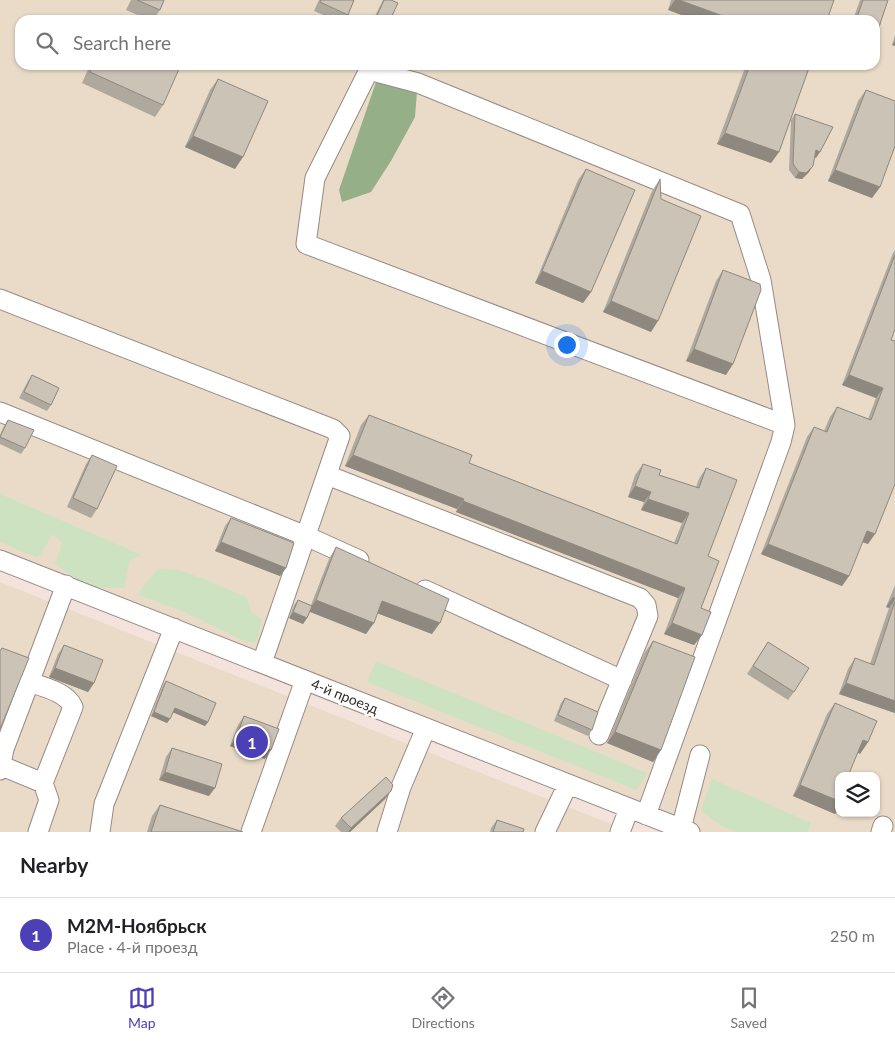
<!DOCTYPE html>
<meta charset="utf-8">
<style>
body{margin:0;font-family:Lato,sans-serif;background:#f2f2f2;color:#202124}
.controls{position:absolute;right:15px;bottom:15px;display:grid;overflow:hidden;border-radius:10px;box-shadow:0 1px 4px #0004}
.controls button{width:45px;height:45px;display:grid;place-items:center;padding:0;border:0;border-bottom:1px solid #e0e0e0;background:#fff;color:#202124;font:25px sans-serif}
.you{position:absolute;left:566px;top:344px;width:18px;height:18px;margin:-12px;border:4px solid #fff;border-radius:50%;background:#1a73e8;box-shadow:0 0 0 8px #1a73e833}
.badge{display:grid;place-items:center;width:32px;height:32px;border-radius:50%;background:#4c40b7;color:#fff;font-size:16px;font-weight:700}
.pin{position:absolute;translate:-50% -50%;border:2px solid #fff;box-shadow:0 1px 5px #0006}
.list{margin:0;padding:0;list-style:none}
h2{display:flex;justify-content:space-between;align-items:center;height:65px;margin:0;padding:0 20px;font-size:21px}
h2 small{font-size:16px;font-weight:400;color:#757577}
.list li{display:grid;grid-template-columns:32px 1fr auto;gap:15px;align-items:center;box-sizing:border-box;height:75px;padding:0 20px;border-top:1px solid #e0e0e0}
.list b{display:block;font-size:19px;white-space:nowrap}
.list p{margin:0;font-size:16px;white-space:nowrap;color:#757577}
.list em{font-size:16px;font-style:normal;color:#757577}
.icon{flex:none;width:28px;height:28px;fill:none;stroke:currentColor;stroke-width:2;stroke-linecap:round;stroke-linejoin:round}
.map{position:relative;flex:none;width:895px;height:832px;overflow:hidden}
.search{position:absolute;background:#fff;box-shadow:0 1px 4px #0004;left:15px;right:15px;top:15px;height:55px;display:flex;align-items:center;gap:12px;box-sizing:border-box;padding:0 18px;border-radius:15px;color:#757577;font-size:19px}
.sheet{height:140px;background:#fff}
nav{display:flex;justify-content:space-around;align-items:center;box-sizing:border-box;height:70px;border-top:1px solid #e0e0e0;background:#fff;font-size:14px;color:#757577}
nav a{display:grid;justify-items:center;gap:2px}
nav .on{color:#4c40b7}
.map>svg:first-child{display:block}
</style>
<div class="map">
<svg width="895" height="832" viewBox="0 0 895 832">
<rect width="100%" height="100%" fill="#f3e3dc"/>
<path fill="#e9dbc8" fill-rule="evenodd" d="M0,0h895v832h-193l-528,-204 -174,-72zM20,20h855v45h-855zM839,776h37v37h-37z
M0,582l473,188 159,62h-632z"/>
<path fill="#cce2c0" d="M0,494l142,61 -12,5 -6,28 -36,-1 -33,-23 7,-21 -9,-9 -15,24 -38,-16z
M158,569l21,1 25,9 42,18 6,16 10,6 -5,23h-10l-65,-31 -43,-16 4,-9z
M376,661l271,112 -10,17 -270,-108z
M712,779l99,44 -3,9h-71l-14,-5 -22,-16z"/>
<path fill="#95af88" d="M376,82l41,9 -2,26 -24,44 -20,31 -29,10 -3,-12z"/>
<g fill="none" stroke-linecap="round" stroke-linejoin="round">
<defs>
<path id="minor" d="M0,299l333,130 7,7 -78,227
M0,412l306,124 53,24
M327,475l313,123 6,7 2,11 -49,119
M0,560l690,272
M425,590l197,90
M29,682c14,5 38,10 44,25l-30,76
M2,766l41,17 6,17 -11,32
M0,770l4,-21 62,-164
M646,815l135,-373 4,-17 -24,-145 -21,-66 -322,-131 -49,-13 -54,108 -9,66 479,181
M681,829l19,-74
M100,832l4,-28 70,-176
M251,832l54,-152
M387,832l14,-45 25,-59
M545,832l23,-48
M620,832l9,-23
M881,832l2,-6"/>
</defs>
<use href="#minor" stroke="#988a83" stroke-width="21"/>
<use href="#minor" stroke="#fff" stroke-width="19"/>
</g>
<path fill="#afa89d" d="M131,0h33l-4,10 -7,10h-4l-23,-10z
M319,0h35l-6,15 -4,5h-9l-21,-9z
M383,0h8l-1,20h-17z
M671,0h163l-166,10z
M860,0h28l-13,20h-22z
M895,35v11l-3,-1z
M90,65h80l-7,40 -8,12 -73,-34z
M746,65h64l-31,87 -8,11 -54,-19z
M218,79l17,90 -50,-22 25,-57z
M866,90l14,97 -8,11 -44,-17 30,-80z
M795,114l21,44 -1,-1 -6,15 -7,7 -7,-1 -6,-8 2,-50z
M586,169l5,123 -8,11 -48,-20 43,-103z
M660,179l-9,153 -48,-20 49,-121z
M895,250v79l-4,11 -23,204 -6,-2 -13,34 -7,10 -81,-32 46,-117 7,-10 10,4 6,-14 7,-10 31,12 8,-21 -34,-13 51,-132z
M723,270l3,105 -40,-14 30,-80z
M32,375l19,30 -4,6 -28,-13 9,-17z
M369,415l100,48 205,80 8,-20 -41,-13 3,-8 -16,-5 7,-22 8,-11 16,11 37,12 3,-8 7,-11 2,88 -7,52 1,27 -8,10 -30,-11 14,-36 -222,-86 1,-3 -112,-43 16,-41z
M8,420l17,28 -4,6 -21,-10v-9l4,-9z
M92,455l5,54 -6,9 -24,-11 19,-43z
M231,518l55,50 -6,8 -65,-25 10,-25z
M336,547l96,87 -55,-21 -11,21 -56,-22 -3,6 -4,6 -14,-6 5,-13 4,-5 13,5 18,-46z
M895,585v128l-56,-19 9,-25 7,-11 15,6 19,-56 -3,-1z
M653,641l8,109 -8,12 -46,-19 38,-91z
M768,642l26,50 -6,8 -41,-26z
M64,645l30,38 -6,9 -39,-15 9,-23z
M166,681l42,41 -3,4 -32,-14 -6,11 -16,-7 12,-31z
M565,698l27,32 -4,6 -34,-15 7,-18z
M835,703l33,39 -8,12 -2,-2 -19,24v33l-4,5 -42,-18 34,-82z
M244,716l21,43 -35,-13 8,-21z
M172,748l37,48 -50,-16 7,-23z
M391,791l-6,8 -35,33h-9l-6,-6 6,-8z
M160,805l83,27h-96l5,-16z
M497,820l26,12h-33l1,-4z"/>
<path fill="#8e887f" d="M675,0h4l55,20h-39l-27,-10z
M895,41v5l-3,-1z
M725,133l54,19 -8,11 -54,-19z
M193,136l50,21 -8,12 -50,-22z
M816,150l4,2 -4,6 -4,-2z
M813,166l-4,6 -7,7 -7,-1 4,-6z
M835,170l45,17 -8,11 -44,-17z
M542,271l49,21 -8,11 -48,-20z
M611,301l47,20 -7,11 -48,-20z
M694,349l39,15 -7,11 -40,-14z
M849,375l34,13 -7,10 -34,-13z
M353,455l111,44 -7,10 -112,-43z
M635,486l16,6 -7,10 -16,-5z
M648,499l41,14 -7,10 -41,-13z
M463,501l222,87 -7,10 -222,-86z
M867,531l8,3 -7,10 -8,-3z
M221,542l65,26 -6,8 -65,-25z
M768,544l81,32 -7,10 -81,-32z
M893,597l2,1v1l-6,9 -3,-1z
M316,600l58,23 -8,11 -58,-23z
M382,601l58,22 -8,11 -58,-22z
M293,612l14,6 -4,6 -14,-6z
M672,623l30,12 -8,10 -30,-11z
M55,668l39,15 -6,9 -39,-15z
M846,683l49,18v12l-56,-19z
M175,708l33,14 -3,4 -33,-14z
M154,712l16,7 -3,4 -16,-7z
M615,732l46,18 -8,12 -46,-19z
M236,738l35,12 -6,9 -35,-13z
M863,740l5,2 -8,12 -5,-3z
M165,772l50,16 -6,8 -50,-16z
M800,785l39,16v8l-4,5 -42,-18z
M391,791l-6,8 -35,33h-2l3,-4z"/>
<path fill="#cbc3b6" stroke="#8e887f" d="M137,0h27l-4,10z
M321,0h33l-6,15 -28,-13z
M384,0h7l7,3 -8,17h-15z
M679,0h155l-7,20h-93z
M863,0h25l-13,39v-19h-19z
M93,65h77l9,4 -16,36 -73,-33z
M750,65h60l-31,87 -54,-19z
M218,79l50,22 -25,56 -50,-21z
M866,90l29,11v45l-15,41 -45,-17z
M795,114l38,13 -13,25 -4,-2 -3,16 -7,7 -7,-1 -6,-8z
M586,169l49,21 -44,102 -49,-21z
M660,179l1,20 40,17 -43,105 -47,-20z
M895,255v74l-4,11 4,1v143l-20,50 -8,-3 -18,45 -81,-32 46,-117 13,5 10,-25 34,13 12,-32 -34,-13z
M723,270l37,14 1,6 -28,74 -39,-15z
M32,375l27,13 -8,17 -27,-13z
M369,415l103,40 -3,8 208,81 12,-31 -41,-14 3,-7 -16,-6 8,-22 18,6 -2,5 40,13 7,-20 31,12 -29,76 11,5 -18,47 10,4 -9,23 -30,-12 13,-35 -222,-87 1,-2 -111,-44z
M8,420l26,10 -9,18 -25,-11z
M92,455l25,11 -20,43 -24,-11z
M231,518l63,25 -8,25 -65,-26z
M336,547l113,52 -9,24 -58,-22 -8,22 -58,-23z
M298,600l14,6 -5,12 -14,-6z
M895,601v100l-49,-18 9,-25 19,7z
M653,641l42,16 -34,93 -46,-18z
M768,642l41,26 -15,24 -41,-26z
M64,645l39,15 -9,23 -39,-15z
M2,648l27,10 -29,71v-78z
M166,681l50,22 -8,19 -33,-14 -5,11 -16,-7z
M565,698l33,14 -6,18 -34,-15z
M835,703l42,18 -9,21 -5,-2 -15,36h-9v25l-39,-16z
M244,716l35,13 -8,21 -35,-12z
M172,748l50,16 -7,24 -50,-16z
M386,777l7,8 -2,6 -40,37 -10,-10z
M160,805l83,27h-92z
M497,820l27,9 -1,3h-30z"/>
<g text-anchor="middle" dominant-baseline="central" stroke-width="5" stroke-linejoin="round" paint-order="stroke">
<g font-size="14" fill="#332d2a" stroke="#fff">
<text transform="translate(345 696) rotate(22)">4-й проезд</text>
</g>
</g>
</svg>
<div class="controls">
<button><svg class="icon" aria-label="layers" viewBox="0 0 24 24"><path d="M12 4l9 5-9 5-9-5zM3 14l9 5 9-5"/></svg></button>
</div>
<div class="you"></div>
<div class="pin badge" style="left:252px;top:742px">1</div>
<div class="search"><svg class="icon" aria-label="search" viewBox="0 0 24 24"><circle cx="10" cy="10" r="6"/><path d="M15 15l6 6"/></svg>Search here</div>
</div>
<section class="sheet">
<h2>Nearby<small></small></h2>
<ul class="list">
<li><span class="badge">1</span><div><b>М2М-Ноябрьск</b><p>Place · 4-й проезд</p></div><em>250 m</em></li>
</ul>
</section>
<nav>
<a class="on"><svg class="icon" aria-label="map" viewBox="0 0 24 24"><path d="M3 6l6-2 6 2 6-2v14l-6 2-6-2-6 2zM9 4v14M15 6v14"/></svg>Map</a>
<a><svg class="icon" aria-label="directions" viewBox="0 0 24 24"><path d="M12 3l9 9-9 9-9-9zM9 14v-3h6M13 9l2 2-2 2"/></svg>Directions</a>
<a><svg class="icon" aria-label="saved" viewBox="0 0 24 24"><path d="M7 4h10v16l-5-4-5 4z"/></svg>Saved</a>
</nav>
